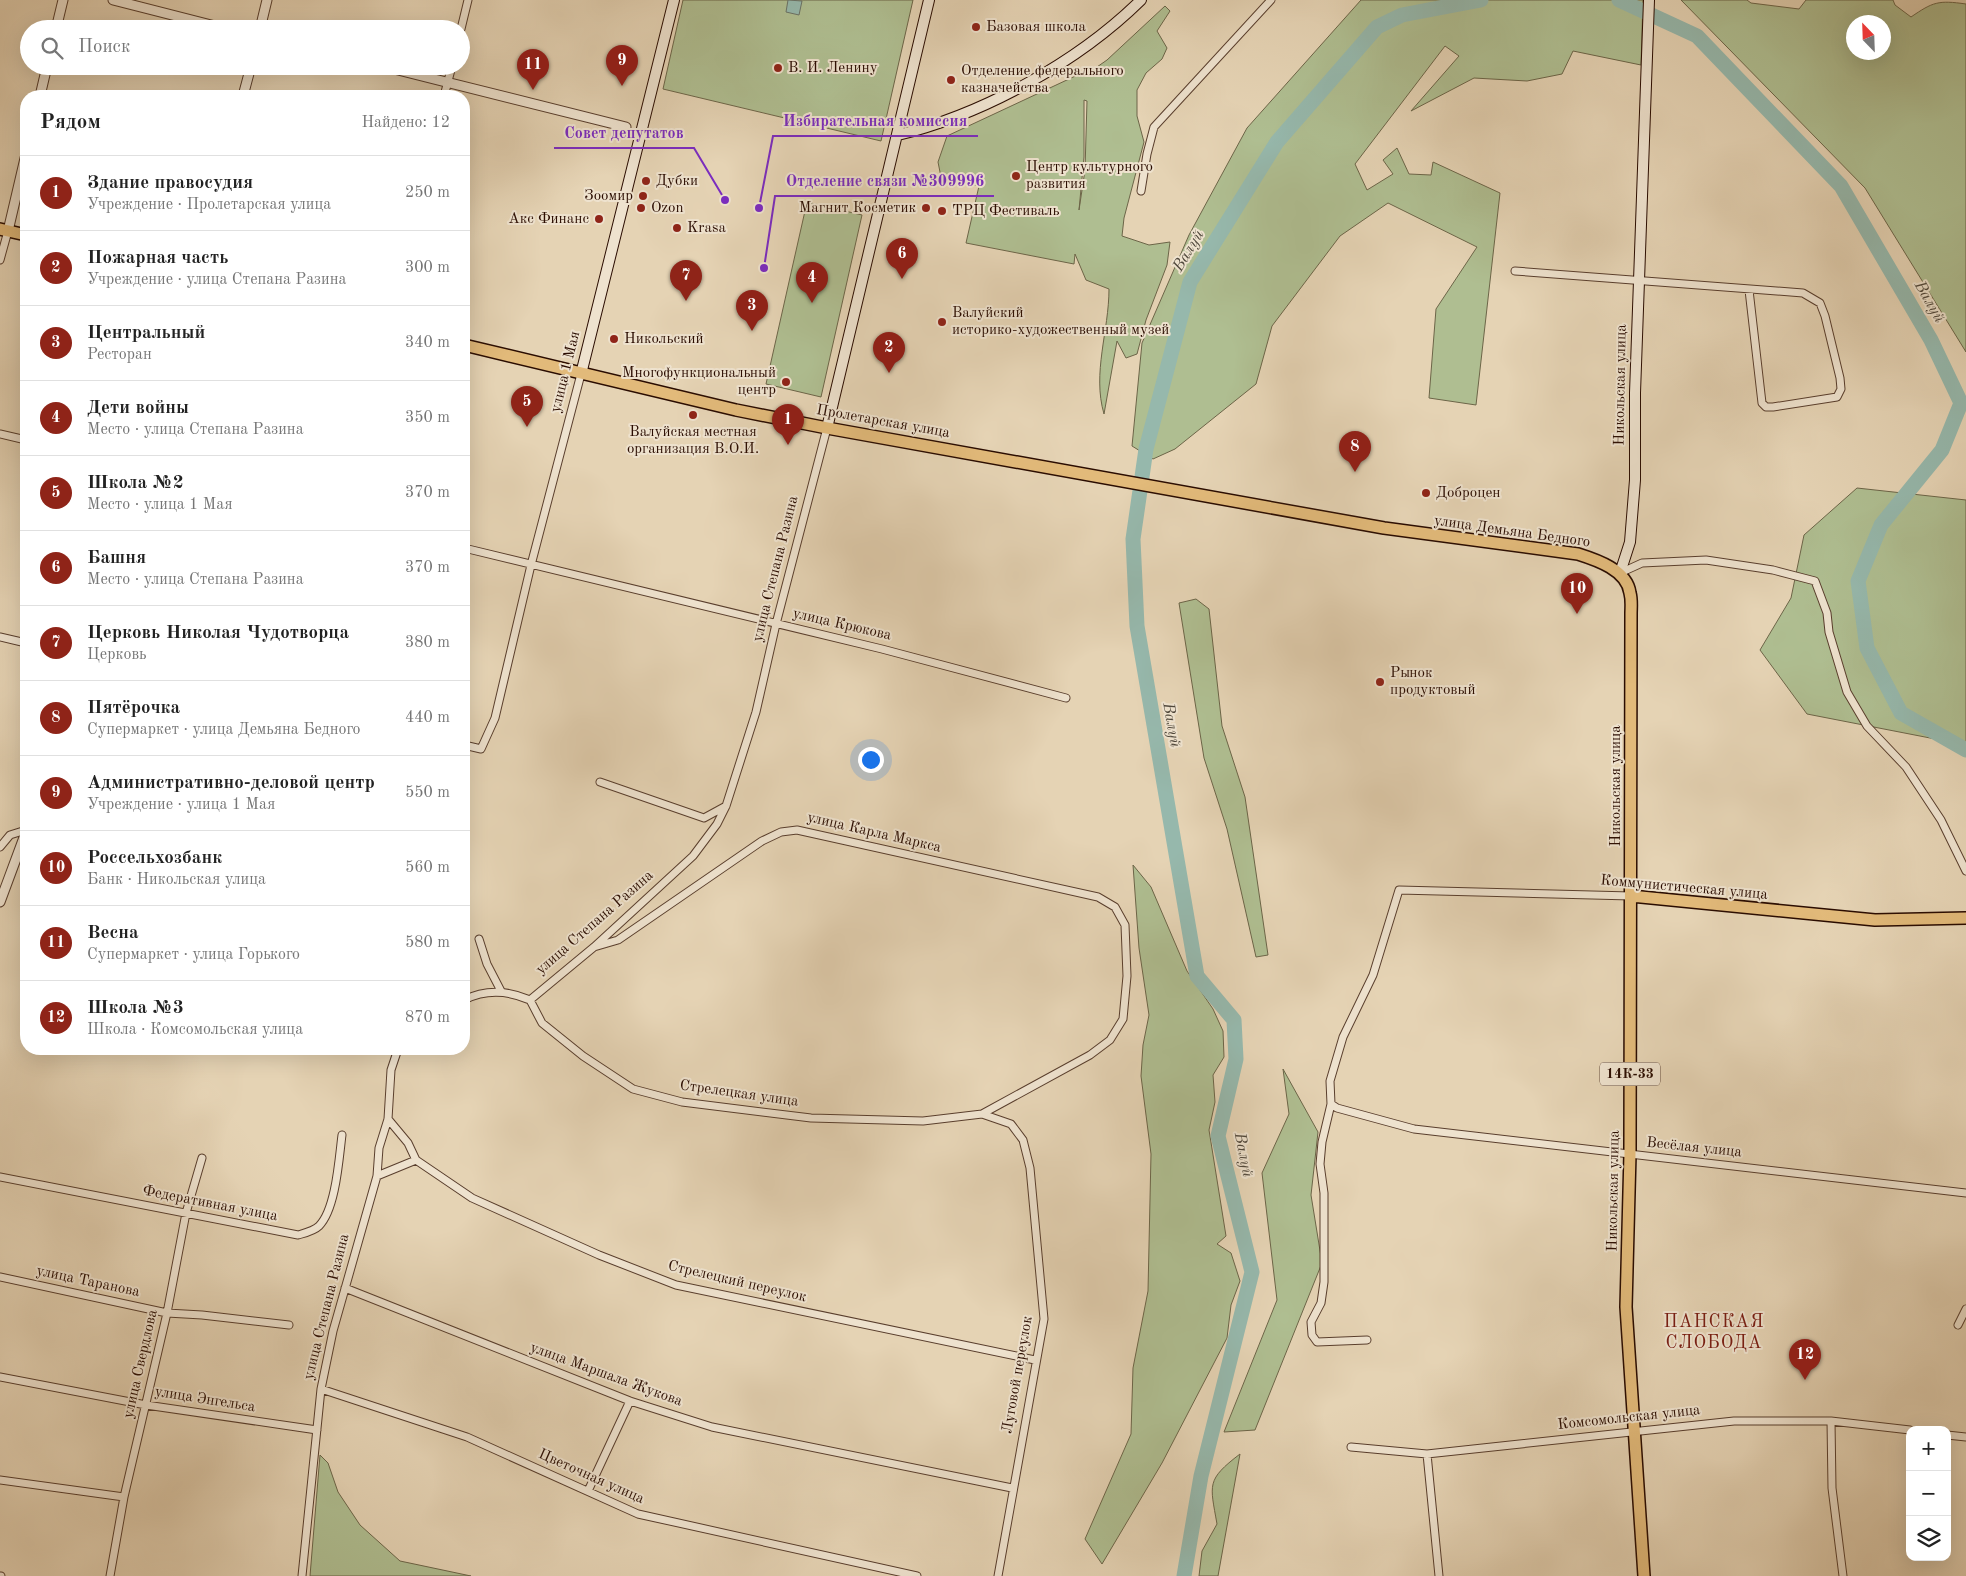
<!DOCTYPE html>
<html lang="ru">
<meta charset="utf-8">
<style>
body{margin:0;font-family:"Old Standard TT",serif;background:#f2f2f2;color:#222}
.controls{position:absolute;right:15px;bottom:15px;display:grid;overflow:hidden;border-radius:10px;box-shadow:0 5px 20px #0002}
.controls button{width:45px;height:45px;display:grid;place-items:center;padding:0;border:0;border-bottom:1px solid #e0e0e0;background:#fff;color:#222;font:25px sans-serif}
.compass{position:absolute;left:1846px;top:15px;width:45px;height:45px;border-radius:50%;background:#fff;box-shadow:0 5px 20px #0002;rotate:337deg}
.you{position:absolute;left:870px;top:759px;width:18px;height:18px;margin:-12px;border:4px solid #fff;border-radius:50%;background:#1a73e8;box-shadow:0 0 0 8px #1a73e833}
.badge{display:grid;place-items:center;width:32px;height:32px;border-radius:50%;background:#8f2418;color:#fff;font-size:16px;font-weight:700}
.pin{position:absolute;translate:-50% -41px;filter:drop-shadow(0 1px 2px #0008)}
.pin::after{content:'';position:absolute;top:26px;width:18px;height:15px;background:inherit;clip-path:polygon(0 0,100% 0,50% 100%)}
.list{margin:0;padding:0;list-style:none}
h2{display:flex;justify-content:space-between;align-items:center;height:65px;margin:0;padding:0 20px;font-size:21px}
h2 small{font-size:16px;font-weight:400;color:#767676}
.list li{display:grid;grid-template-columns:32px 1fr auto;gap:15px;align-items:center;box-sizing:border-box;height:75px;padding:0 20px;border-top:1px solid #e0e0e0}
.list b{display:block;font-size:19px;white-space:nowrap}
.list p{margin:0;font-size:16px;white-space:nowrap;color:#767676}
.list em{font-size:16px;font-style:normal;color:#767676}
.icon{flex:none;width:28px;height:28px;fill:none;stroke:currentColor;stroke-width:2;stroke-linecap:round;stroke-linejoin:round}
.map{position:relative;flex:none;width:1966px;height:1576px;overflow:hidden}
.search{position:absolute;background:#fff;box-shadow:0 5px 20px #0002;left:20px;top:20px;width:450px;height:55px;display:flex;align-items:center;gap:12px;box-sizing:border-box;padding:0 18px;border-radius:28px;color:#767676;font-size:19px}
.panel{position:absolute;background:#fff;box-shadow:0 5px 20px #0002;left:20px;top:90px;width:450px;height:965px;border-radius:20px}
.map>svg:first-child{display:block}
</style>
<div class="map">
<svg width="1966" height="1576" viewBox="0 0 1966 1576">
<rect width="100%" height="100%" fill="#e5d3b4"/>
<filter id="stains"><feTurbulence type="fractalNoise" baseFrequency=".004" numOctaves="4"/><feColorMatrix values="0 0 0 0 .2 0 0 0 0 .09 0 0 0 0 .02 0 0 0 .5 -.17"/></filter>
<radialGradient id="worn" r=".72"><stop offset=".6" stop-color="#630" stop-opacity="0"/><stop offset="1" stop-color="#630" stop-opacity=".3"/></radialGradient>
<path fill="#afbe91" stroke="#6c6548" fill-rule="evenodd" d="M683,0h230l-32,141 -218,-52z
M1361,0h282l-2,65 -68,-14 -11,23 -35,7 -53,-3 -63,33 48,-55 -14,-10 -90,118 12,26 26,-16 -10,-14 14,-12 12,26 22,1 2,-13 67,31 -24,212 -47,-7 7,-89 41,-62 -89,-44 -48,33 -68,90 -16,58 -81,65 -22,10 -21,-13 10,-103 47,-108 58,-107z
M1681,0h66l4,3 48,6 7,-9h87l2,5 16,12c22,-15 27,-17 55,-13v348l-101,-164zM1854,22h30v30h-30z
M1165,6l5,5 -13,20 10,17 -5,11 -16,14 -9,17v26l7,26 -20,76 -2,18 27,9 21,-3 -3,23 -21,55 -9,34 -11,4 -9,-17 -13,73c-12,-41 5,-83 5,-125l-23,-9 -11,-26 -1,10 -108,-21 13,-57 -38,-9 -3,-15 9,-26 137,-64v4l23,-16zM1084,100l3,1 -2,69 -6,40 5,-53z
M807,202l55,13 -41,182 -55,-13z
M1857,488l109,12v245l-159,-31 -47,-64 31,-52 13,-63z
M1196,599l13,10 13,117 23,71 23,158 -12,2 -29,-128 -23,-71 -25,-155z
M1133,865l18,22 36,84 26,38 10,22 1,26 -11,18 2,27 -6,28 17,106 -9,8 14,9 9,28 -9,24 -4,33 -65,125 -60,101 -17,-25 46,-105 2,-66 15,-77 3,-137 -10,-78 2,-31 6,-30 -10,-67z
M1283,1069l35,63 -7,63 11,68 -67,167 -31,2 53,-132 -15,-127 27,-59z
M1240,1454l-22,122h-19l3,-25 15,-27c-7,-40 -11,-44 23,-70z
M320,1455l8,8 10,29 22,33 40,36 71,15h-161z"/>
<path fill="#96b8ac" stroke="#6b7367" d="M788,0l14,1 -3,14 -13,-3z"/>
<g fill="none" stroke-linecap="round" stroke-linejoin="round">
<path stroke="#96b8ac" stroke-width="15" d="M1619,0l78,36 144,150 90,154 30,63 -19,47 -61,75 -23,56 9,67 34,65 65,37
M1184,1576l17,-100 51,-204 -34,-136 18,-77 -2,-39 -37,-44 -60,-350 -4,-87 13,-90 44,-167 87,-140 100,-115 25,-12 79,-15"/>
<defs>
<path id="minor" d="M461,29l7,-29
M444,96l8,-30
M1141,191l6,-37 7,-27 117,-127
M0,260l8,-29
M1515,271l288,22 17,10 5,13 15,62 1,11 -4,8 -64,10h-7l-4,-4 -13,-113
M0,434l26,6
M464,548l418,101 184,49
M1620,573l22,-10 64,-3 67,10 42,11 12,32 2,19 18,60 20,34 39,41 35,53 25,51
M0,637l26,6
M464,745l17,4 14,-31 36,-153 50,-191
M600,782l104,36 22,-12
M0,847l10,-12 16,-5
M479,939l8,25 14,27
M464,1000c22,-11 43,-10 66,0l64,-53 99,-91 24,-32 9,-18 30,-94 20,-88 51,-196
M530,1000l12,23 41,33 50,33 49,13 129,16 112,3 59,-7 108,-59 20,-15 13,-21 4,-43 -2,-51 -10,-18 -17,-10 -301,-67 -16,2 -19,9 -144,99 -24,7
M1331,1104l6,4 77,21 552,64
M982,1114l29,10 12,16 7,28 14,151 -46,257
M388,1119l20,24 8,17 56,38 127,57 77,30 359,75
M377,1176l39,-16
M0,1177l298,58c7,-2 16,-4 21,-9 17,-17 20,-68 23,-91
M0,1277l167,36 35,2 87,10
M345,1288l285,113 82,26 300,61
M1958,1325l8,-16
M1367,1340l-50,2 -5,-7 -1,-13 10,-19 3,-21v-89l-4,-29 2,-22 9,-38 -1,-23 13,-44 30,-62 26,-85 232,6
M0,1377l146,28 171,25
M321,1389l146,48 171,77 279,62
M1831,1421l1,67 11,88
M1947,1435l19,2
M1351,1447l76,7 307,-33h97l79,9
M1427,1454l12,122
M0,1480l124,17
M588,1491l42,-90
M0,1576h1
M110,1576l14,-79 43,-184 19,-100 16,-55
M302,1576l19,-187 12,-58 44,-155 2,-28 9,-29 3,-49 7,-21"/>
<path id="tertiary" d="M113,0l114,29
M56,29l7,-29
M260,29l7,-29
M382,66l244,61
M40,96l7,-30
M243,96l8,-30
M8,231l18,-77
M0,902l26,-70"/>
<path id="secondary" d="M898,135c86,-21 180,-73 243,-135
M581,374l93,-374
M827,428l102,-428
M1620,573l10,-31 5,-62v-87l14,-393"/>
<path id="primary" d="M0,229l26,6
M464,345l272,65 91,18 557,100 194,26c19,6 49,16 52,39 2,7 1,14 1,21l-1,540 -4,153 18,269
M1631,896l244,24 91,-2"/>
</defs>
<use href="#minor" stroke="#593e2d" stroke-width="9"/>
<use href="#tertiary" stroke="#593e2d" stroke-width="11"/>
<use href="#secondary" stroke="#2a0c00" stroke-width="12"/>
<use href="#primary" stroke="#2a0c00" stroke-width="14"/>
<use href="#minor" stroke="#eee2ce" stroke-width="7"/>
<use href="#tertiary" stroke="#eee2ce" stroke-width="9"/>
<use href="#secondary" stroke="#eee2ce" stroke-width="10"/>
<use href="#primary" stroke="#e2ba7a" stroke-width="11"/>
</g>
<g fill="#8f2418" stroke="#eee2ce" stroke-width="2">
<circle cx="976" cy="27" r="5"/>
<circle cx="778" cy="68" r="5"/>
<circle cx="951" cy="80" r="5"/>
<circle cx="1016" cy="176" r="5"/>
<circle cx="646" cy="181" r="5"/>
<circle cx="643" cy="196" r="5"/>
<circle cx="641" cy="208" r="5"/>
<circle cx="926" cy="208" r="5"/>
<circle cx="942" cy="211" r="5"/>
<circle cx="599" cy="219" r="5"/>
<circle cx="677" cy="228" r="5"/>
<circle cx="942" cy="322" r="5"/>
<circle cx="614" cy="339" r="5"/>
<circle cx="786" cy="382" r="5"/>
<circle cx="693" cy="415" r="5"/>
<circle cx="1426" cy="493" r="5"/>
<circle cx="1380" cy="682" r="5"/>
</g>
<g text-anchor="middle" dominant-baseline="central" stroke-width="4" stroke-linejoin="round" paint-order="stroke">
<rect fill="#eee2ce" stroke="#654c3e" stroke-width="1" x="1600" y="1062.5" width="60" height="23" rx="4"/>
<g font-size="14" font-weight="bold" fill="#2a0c00">
<text x="1630" y="1074">14К-33</text>
</g>
<g font-size="15" fill="#2a0c00" stroke="#eee2ce" text-anchor="start">
<text x="986" y="27">Базовая школа</text>
<text x="788" y="68">В. И. Ленину</text>
<text x="961" y="71">Отделение федерального<tspan x="961" dy="17">казначейства</tspan></text>
<text x="1026" y="167">Центр культурного<tspan x="1026" dy="17">развития</tspan></text>
<text x="656" y="181">Дубки</text>
<text x="633" y="196" text-anchor="end">Зоомир</text>
<text x="651" y="208">Ozon</text>
<text x="916" y="208" text-anchor="end">Магнит Косметик</text>
<text x="952" y="211">ТРЦ Фестиваль</text>
<text x="589" y="219" text-anchor="end">Акс Финанс</text>
<text x="687" y="228">Krasa</text>
<text x="952" y="313">Валуйский<tspan x="952" dy="17">историко-художественный музей</tspan></text>
<text x="624" y="339">Никольский</text>
<text x="776" y="373" text-anchor="end">Многофункциональный<tspan x="776" dy="17">центр</tspan></text>
<text x="693" y="432" text-anchor="middle">Валуйская местная<tspan x="693" dy="17">организация В.О.И.</tspan></text>
<text x="1436" y="493">Доброцен</text>
<text x="1390" y="673">Рынок<tspan x="1390" dy="17">продуктовый</tspan></text>
</g>
<g font-size="15" fill="#2a0c00" stroke="#eee2ce">
<text transform="translate(566 372) rotate(-76)">улица 1 Мая</text>
<text transform="translate(1621 385) rotate(-89)">Никольская улица</text>
<text transform="translate(883 422) rotate(10)">Пролетарская улица</text>
<text transform="translate(1512 532) rotate(8)">улица Демьяна Бедного</text>
<text transform="translate(776 569) rotate(-76)">улица Степана Разина</text>
<text transform="translate(842 625) rotate(13)">улица Крюкова</text>
<text transform="translate(1616 786) rotate(-90)">Никольская улица</text>
<text transform="translate(874 833) rotate(13)">улица Карла Маркса</text>
<text transform="translate(1684 888) rotate(5)">Коммунистическая улица</text>
<text transform="translate(595 923) rotate(-41)">улица Степана Разина</text>
<text transform="translate(739 1094) rotate(8)">Стрелецкая улица</text>
<text transform="translate(1694 1148) rotate(6)">Весёлая улица</text>
<text transform="translate(1614 1191) rotate(-89)">Никольская улица</text>
<text transform="translate(210 1204) rotate(11)">Федеративная улица</text>
<text transform="translate(88 1282) rotate(12)">улица Таранова</text>
<text transform="translate(737 1282) rotate(13)">Стрелецкий переулок</text>
<text transform="translate(327 1307) rotate(-76)">улица Степана Разина</text>
<text transform="translate(141 1364) rotate(-77)">улица Свердлова</text>
<text transform="translate(606 1375) rotate(20)">улица Маршала Жукова</text>
<text transform="translate(1018 1375) rotate(-80)">Луговой переулок</text>
<text transform="translate(205 1400) rotate(9)">улица Энгельса</text>
<text transform="translate(1629 1418) rotate(-6)">Комсомольская улица</text>
<text transform="translate(591 1477) rotate(24)">Цветочная улица</text>
</g>
<g font-size="16" font-style="italic" fill="#50483c" stroke="#eee2ce">
<text transform="translate(1189 251) rotate(-59)">Валуй</text>
<text transform="translate(1929 302) rotate(60)">Валуй</text>
<text transform="translate(1171 725) rotate(80)">Валуй</text>
<text transform="translate(1243 1155) rotate(79)">Валуй</text>
</g>
<g font-size="18" letter-spacing="1" fill="#7a1f14" stroke="#eee2ce">
<text x="1714" y="1322">ПАНСКАЯ<tspan x="1714" dy="21">СЛОБОДА</tspan></text>
</g>
</g>
<path fill="none" stroke="#7b2cbf" stroke-width="2" d="M759 208L773 136H978M725 200L694 148H554M764 268L775 196H994"/>
<g fill="#7b2cbf" stroke="#eee2ce" stroke-width="2">
<circle cx="759" cy="208" r="5"/>
<circle cx="725" cy="200" r="5"/>
<circle cx="764" cy="268" r="5"/>
</g>
<g font-size="16" text-anchor="middle" font-weight="bold" fill="#7b2cbf" stroke="#eee2ce" stroke-width="4" stroke-linejoin="round" paint-order="stroke">
<text x="875" y="126">Избирательная комиссия</text>
<text x="624" y="138">Совет депутатов</text>
<text x="885" y="186">Отделение связи №309996</text>
</g>
<rect width="100%" height="100%" filter="url(#stains)"/>
<rect width="100%" height="100%" fill="url(#worn)"/>
</svg>
<div class="controls">
<button>+</button>
<button>−</button>
<button><svg class="icon" aria-label="layers" viewBox="0 0 24 24"><path d="M12 4l9 5-9 5-9-5zM3 14l9 5 9-5"/></svg></button>
</div>
<svg class="compass" viewBox="-18 -18 36 36"><path d="M0-13l5 13h-10z" fill="#e53935"/><path d="M0 13l5-13h-10z" fill="#767676"/></svg>
<div class="you"></div>
<div class="pin badge" style="left:788px;top:445px">1</div>
<div class="pin badge" style="left:889px;top:373px">2</div>
<div class="pin badge" style="left:752px;top:331px">3</div>
<div class="pin badge" style="left:812px;top:303px">4</div>
<div class="pin badge" style="left:527px;top:427px">5</div>
<div class="pin badge" style="left:902px;top:279px">6</div>
<div class="pin badge" style="left:686px;top:301px">7</div>
<div class="pin badge" style="left:1355px;top:472px">8</div>
<div class="pin badge" style="left:622px;top:86px">9</div>
<div class="pin badge" style="left:1577px;top:614px">10</div>
<div class="pin badge" style="left:533px;top:90px">11</div>
<div class="pin badge" style="left:1805px;top:1380px">12</div>
<div class="search"><svg class="icon" aria-label="search" viewBox="0 0 24 24"><circle cx="10" cy="10" r="6"/><path d="M15 15l6 6"/></svg>Поиск</div>
<section class="panel">
<h2>Рядом<small>Найдено: 12</small></h2>
<ul class="list">
<li><span class="badge">1</span><div><b>Здание правосудия</b><p>Учреждение · Пролетарская улица</p></div><em>250 m</em></li>
<li><span class="badge">2</span><div><b>Пожарная часть</b><p>Учреждение · улица Степана Разина</p></div><em>300 m</em></li>
<li><span class="badge">3</span><div><b>Центральный</b><p>Ресторан</p></div><em>340 m</em></li>
<li><span class="badge">4</span><div><b>Дети войны</b><p>Место · улица Степана Разина</p></div><em>350 m</em></li>
<li><span class="badge">5</span><div><b>Школа №2</b><p>Место · улица 1 Мая</p></div><em>370 m</em></li>
<li><span class="badge">6</span><div><b>Башня</b><p>Место · улица Степана Разина</p></div><em>370 m</em></li>
<li><span class="badge">7</span><div><b>Церковь Николая Чудотворца</b><p>Церковь</p></div><em>380 m</em></li>
<li><span class="badge">8</span><div><b>Пятёрочка</b><p>Супермаркет · улица Демьяна Бедного</p></div><em>440 m</em></li>
<li><span class="badge">9</span><div><b>Административно-деловой центр</b><p>Учреждение · улица 1 Мая</p></div><em>550 m</em></li>
<li><span class="badge">10</span><div><b>Россельхозбанк</b><p>Банк · Никольская улица</p></div><em>560 m</em></li>
<li><span class="badge">11</span><div><b>Весна</b><p>Супермаркет · улица Горького</p></div><em>580 m</em></li>
<li><span class="badge">12</span><div><b>Школа №3</b><p>Школа · Комсомольская улица</p></div><em>870 m</em></li>
</ul>
</section>
</div>
